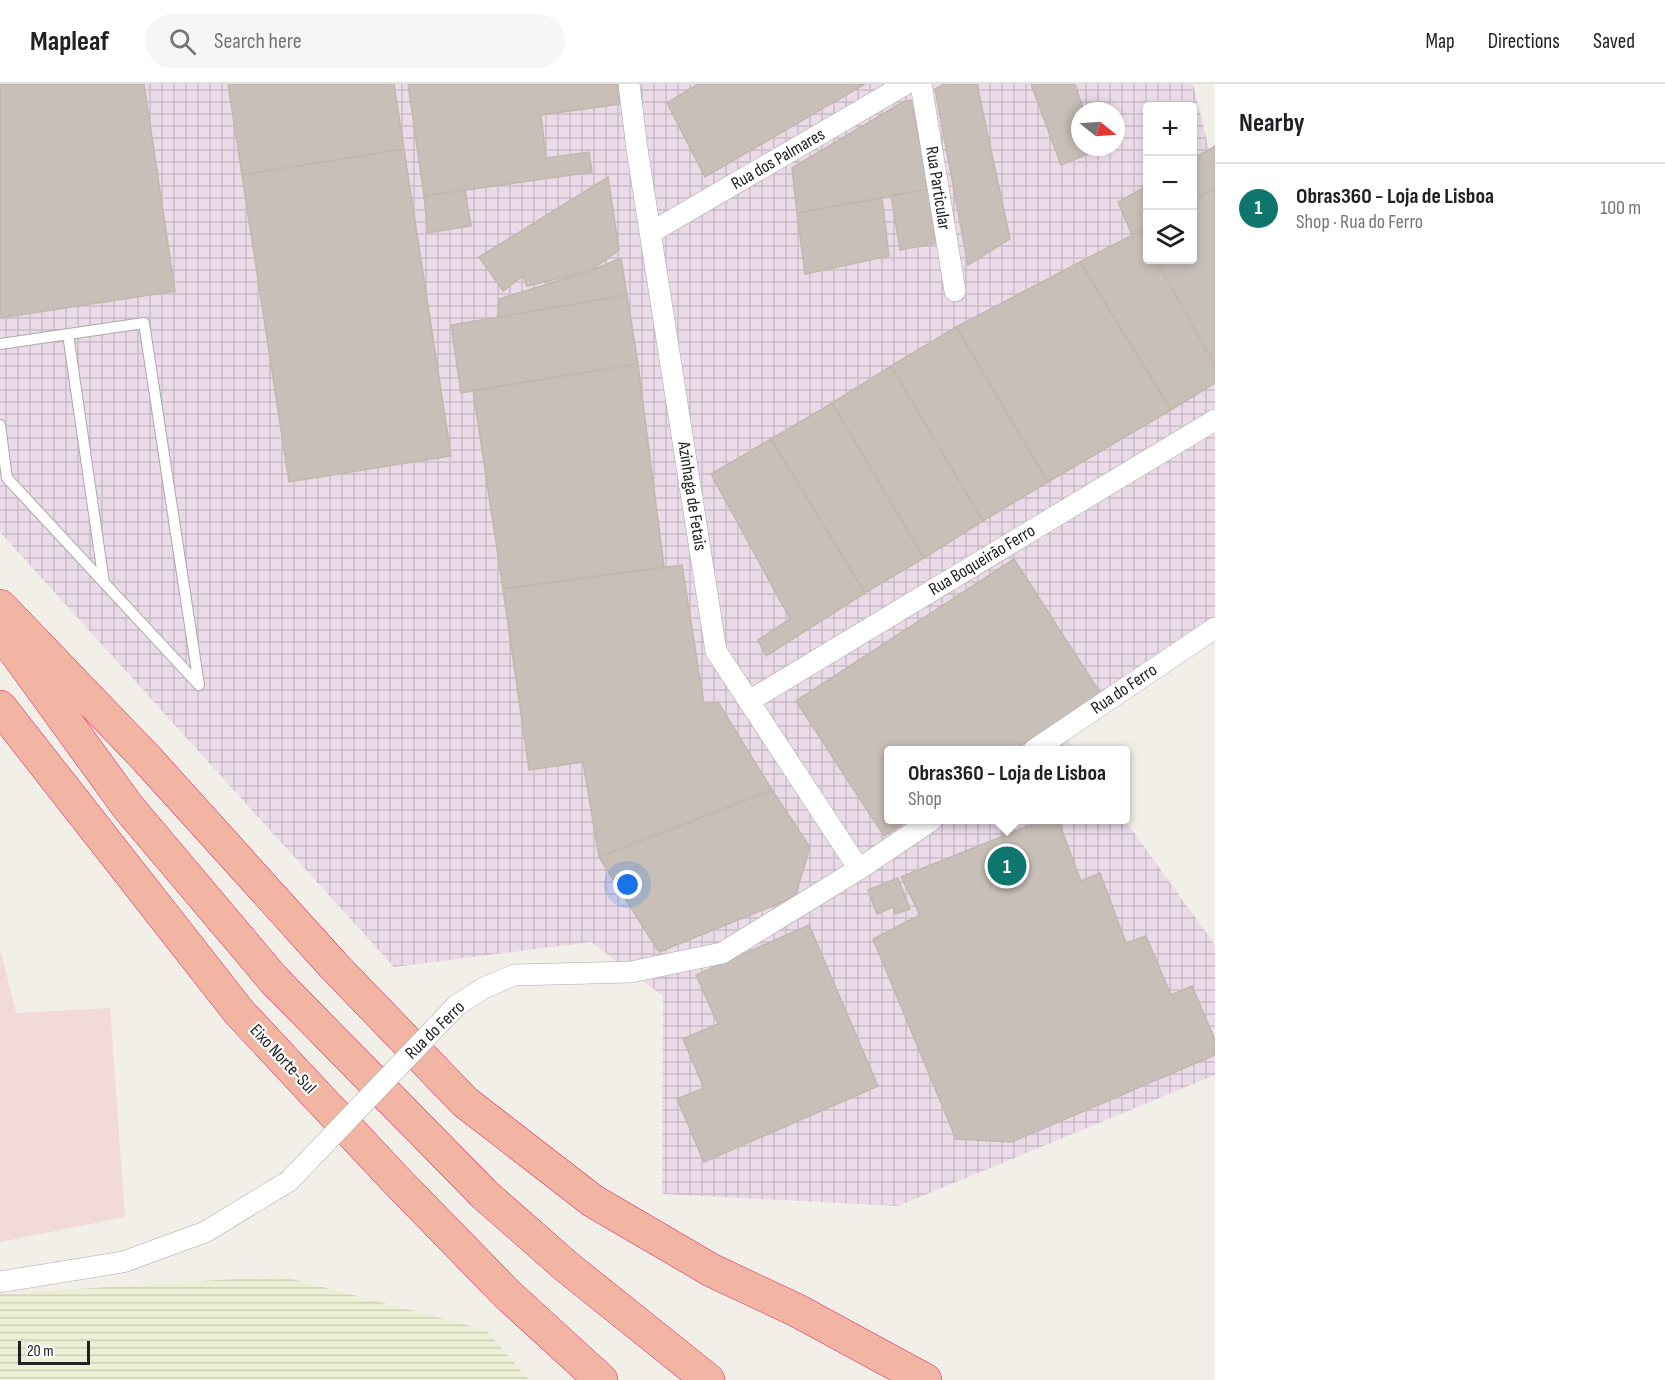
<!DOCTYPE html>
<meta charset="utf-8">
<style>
body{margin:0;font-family:"Sofia Sans Condensed",sans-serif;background:#f6f6f6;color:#202124}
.controls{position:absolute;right:18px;top:18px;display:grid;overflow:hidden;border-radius:6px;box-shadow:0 3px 9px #0003}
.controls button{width:54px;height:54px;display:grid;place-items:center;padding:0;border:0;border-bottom:2px solid #e0e0e0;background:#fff;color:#202124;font:30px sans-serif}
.compass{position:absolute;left:1071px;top:18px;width:54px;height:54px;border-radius:50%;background:#fff;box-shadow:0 3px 9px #0003;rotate:107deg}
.scale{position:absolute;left:18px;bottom:15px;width:72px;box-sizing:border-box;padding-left:6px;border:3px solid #222;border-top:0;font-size:16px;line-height:21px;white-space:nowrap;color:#222;-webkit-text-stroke:4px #fff;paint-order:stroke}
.you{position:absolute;left:628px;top:801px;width:21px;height:21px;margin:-15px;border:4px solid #fff;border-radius:50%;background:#1a73e8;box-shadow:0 0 0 9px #1a73e833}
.badge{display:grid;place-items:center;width:39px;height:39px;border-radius:50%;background:#0f766e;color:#fff;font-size:20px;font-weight:700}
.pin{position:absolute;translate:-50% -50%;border:3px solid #fff;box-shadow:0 2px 6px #0006}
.popup{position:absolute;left:884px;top:662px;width:246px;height:78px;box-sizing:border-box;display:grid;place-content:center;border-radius:6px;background:#fff;filter:drop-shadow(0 2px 4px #0005);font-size:20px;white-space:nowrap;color:#757577}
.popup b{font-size:22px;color:#202124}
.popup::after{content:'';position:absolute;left:50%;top:100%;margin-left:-12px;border:12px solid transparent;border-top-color:#fff}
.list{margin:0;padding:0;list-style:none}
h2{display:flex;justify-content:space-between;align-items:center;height:78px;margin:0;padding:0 24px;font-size:26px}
h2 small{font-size:20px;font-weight:400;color:#757577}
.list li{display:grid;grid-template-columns:39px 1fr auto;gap:18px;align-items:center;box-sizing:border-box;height:90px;padding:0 24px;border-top:2px solid #e0e0e0}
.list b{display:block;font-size:22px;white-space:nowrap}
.list p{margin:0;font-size:20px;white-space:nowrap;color:#757577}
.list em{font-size:20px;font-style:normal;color:#757577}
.icon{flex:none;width:33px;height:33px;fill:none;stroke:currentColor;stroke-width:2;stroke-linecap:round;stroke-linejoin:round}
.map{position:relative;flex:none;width:1215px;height:1296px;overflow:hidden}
header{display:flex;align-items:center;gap:36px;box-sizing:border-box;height:84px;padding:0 30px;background:#fff;border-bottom:2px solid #e0e0e0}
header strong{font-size:28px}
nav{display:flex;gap:33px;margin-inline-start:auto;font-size:21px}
.search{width:420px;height:54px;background:#f6f6f6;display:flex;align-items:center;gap:15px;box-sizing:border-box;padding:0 21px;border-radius:33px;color:#757577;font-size:22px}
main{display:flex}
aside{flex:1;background:#fff}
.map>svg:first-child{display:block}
</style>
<header>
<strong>Mapleaf</strong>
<div class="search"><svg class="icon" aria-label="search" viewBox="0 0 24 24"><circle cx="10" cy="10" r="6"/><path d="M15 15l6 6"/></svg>Search here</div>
<nav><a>Map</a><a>Directions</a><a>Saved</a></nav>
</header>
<main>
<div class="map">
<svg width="1215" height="1296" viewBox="0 0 1215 1296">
<defs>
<pattern id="industrial-grid" width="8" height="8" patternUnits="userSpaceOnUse" patternTransform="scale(1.5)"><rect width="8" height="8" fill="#ebdbe8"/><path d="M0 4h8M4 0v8" fill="none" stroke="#c9bcc7"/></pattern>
<pattern id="farmland-rules" width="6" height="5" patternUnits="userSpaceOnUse" patternTransform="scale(1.5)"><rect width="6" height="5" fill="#eef0d5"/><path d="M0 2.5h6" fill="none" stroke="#ccceb7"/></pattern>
</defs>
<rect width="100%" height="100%" fill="#f2efe9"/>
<path fill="#f2dad9" d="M0,865l16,64 94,-5 15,209 -125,25z"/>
<path fill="url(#industrial-grid)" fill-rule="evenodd" d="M0,0h1193l22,89v456l-159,95 19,26h-187v70h237l90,125v130l-317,131 -236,-12 1,-198 -72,-54 -197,25 -394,-435zM1148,22h44v154h-44zM1080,27h36v36h-36z"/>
<path fill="url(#farmland-rules)" d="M281,1192l205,54 43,50h-529v-86z"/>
<path fill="#c7bfb8" stroke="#c4b6ab" stroke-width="1.5" d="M0,0h144l31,207 -175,27z
M228,0h166l10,65 -162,26z
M408,0h209l3,20 -79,11 5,43 43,-6 3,20 -168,24z
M698,0h167l-160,93 -38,-74z
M945,0h32l33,155 -42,26 -33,-176z
M1031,0h44l9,27h-4v36h16l2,3 -37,15z
M911,16l18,89 -132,24 -5,-45 111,-66z
M1215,62v43l-23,12v-42z
M404,65l47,307 -162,26 -47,-307z
M608,93l11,73 -29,21 -63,15 -4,-10 -20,15 -24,-34z
M1148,101v42l-16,8 -14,-33z
M929,105l10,54 -39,7 -9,-55z
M1215,105v177l-59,-106h36v-59z
M465,106l6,36 -43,7 -4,-37z
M882,114l7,58 -84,18 -8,-61z
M1148,143v17l-8,-13z
M1140,147l8,13v16h8l59,106v17l-44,27 -91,-148z
M621,174l6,37 -129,22 1,-18 91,-28z
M1080,178l91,148 -123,72 -92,-155z
M627,211l11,69 -177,29 -10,-68z
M956,243l92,155 -65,39 -92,-155z
M638,280l26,203 -161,22 -30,-199z
M891,282l92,155 -59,37 -92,-155z
M832,319l92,155 -59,35 -94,-154z
M771,355l94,154 -99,63 -8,-16 32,-21 -79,-145z
M1014,475l87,135 -87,56h-126v70h21l-25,16 -88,-135z
M682,481l22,139 14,-2 54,88 -173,67 -16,-95 -54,8 -26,-181z
M772,706l38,57 -15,50 -136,55 -60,-95z
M1043,736h15l23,61 19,-8 26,70 20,-7 25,59 21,-9 23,54v15l-203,87 -56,-3 -83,-200 47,-24 -19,-38z
M898,794l12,31 -15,5 -2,-7 -16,7 -9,-24z
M809,841l69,161 -174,76 -27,-63 27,-11 -21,-49 35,-15 -22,-49z"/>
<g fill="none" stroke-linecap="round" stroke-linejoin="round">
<defs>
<path id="service" d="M68,250l36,249
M0,260l144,-21 55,362 -192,-207 -7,-53"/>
<path id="minor" d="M629,0l8,65 79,502 143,218
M921,0l34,207
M650,149l256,-149
M749,617l466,-281
M1034,666l181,-122
M457,921l27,-17 30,-13 117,-3 91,-19 137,-84 73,-49
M0,1198l123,-20 82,-30 84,-51"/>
<path id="trunk" d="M0,522l147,153 186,206 132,137 128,99 118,69 87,41 127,69
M1,548l127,175 146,173 211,215 82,72 141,113
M0,623l239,305 155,166 113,116 94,86"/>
</defs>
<use href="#service" stroke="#a9a9a9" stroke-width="12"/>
<use href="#minor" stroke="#a9a9a9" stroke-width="22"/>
<use href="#trunk" stroke="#dc2a67" stroke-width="34"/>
<use href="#service" stroke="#fff" stroke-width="10"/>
<use href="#minor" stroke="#fff" stroke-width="21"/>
<use href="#trunk" stroke="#f2b4a3" stroke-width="33"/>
<defs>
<path id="minor-bridge" d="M289,1097l168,-176"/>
</defs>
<use href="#minor-bridge" stroke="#a9a9a9" stroke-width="22" stroke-linecap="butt"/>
<use href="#minor-bridge" stroke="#fff" stroke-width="21"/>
</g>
<g text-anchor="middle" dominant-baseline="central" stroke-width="4.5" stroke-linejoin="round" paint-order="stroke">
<g font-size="18" fill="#222" stroke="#fff">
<text transform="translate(778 75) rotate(-30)">Rua dos Palmares</text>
<text transform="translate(938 104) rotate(81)">Rua Particular</text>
<text transform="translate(692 412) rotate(81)">Azinhaga de Fetais</text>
<text transform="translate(982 476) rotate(-31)">Rua Boqueirão Ferro</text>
<text transform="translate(1124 605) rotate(-34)">Rua do Ferro</text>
<text transform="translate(435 946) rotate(-44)">Rua do Ferro</text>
<text transform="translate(283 975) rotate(47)">Eixo Norte-Sul</text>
</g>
</g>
</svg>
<div class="controls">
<button>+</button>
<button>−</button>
<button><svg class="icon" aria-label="layers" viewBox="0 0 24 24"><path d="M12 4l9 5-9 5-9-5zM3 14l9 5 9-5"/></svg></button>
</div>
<svg class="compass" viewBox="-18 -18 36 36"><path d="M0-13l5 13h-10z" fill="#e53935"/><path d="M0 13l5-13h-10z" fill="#757577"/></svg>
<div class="scale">20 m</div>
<div class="you"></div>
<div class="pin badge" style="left:1007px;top:782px">1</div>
<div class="popup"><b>Obras360 - Loja de Lisboa</b>Shop</div>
</div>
<aside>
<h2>Nearby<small></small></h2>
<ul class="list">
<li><span class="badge">1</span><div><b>Obras360 - Loja de Lisboa</b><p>Shop · Rua do Ferro</p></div><em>100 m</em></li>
</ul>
</aside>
</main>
